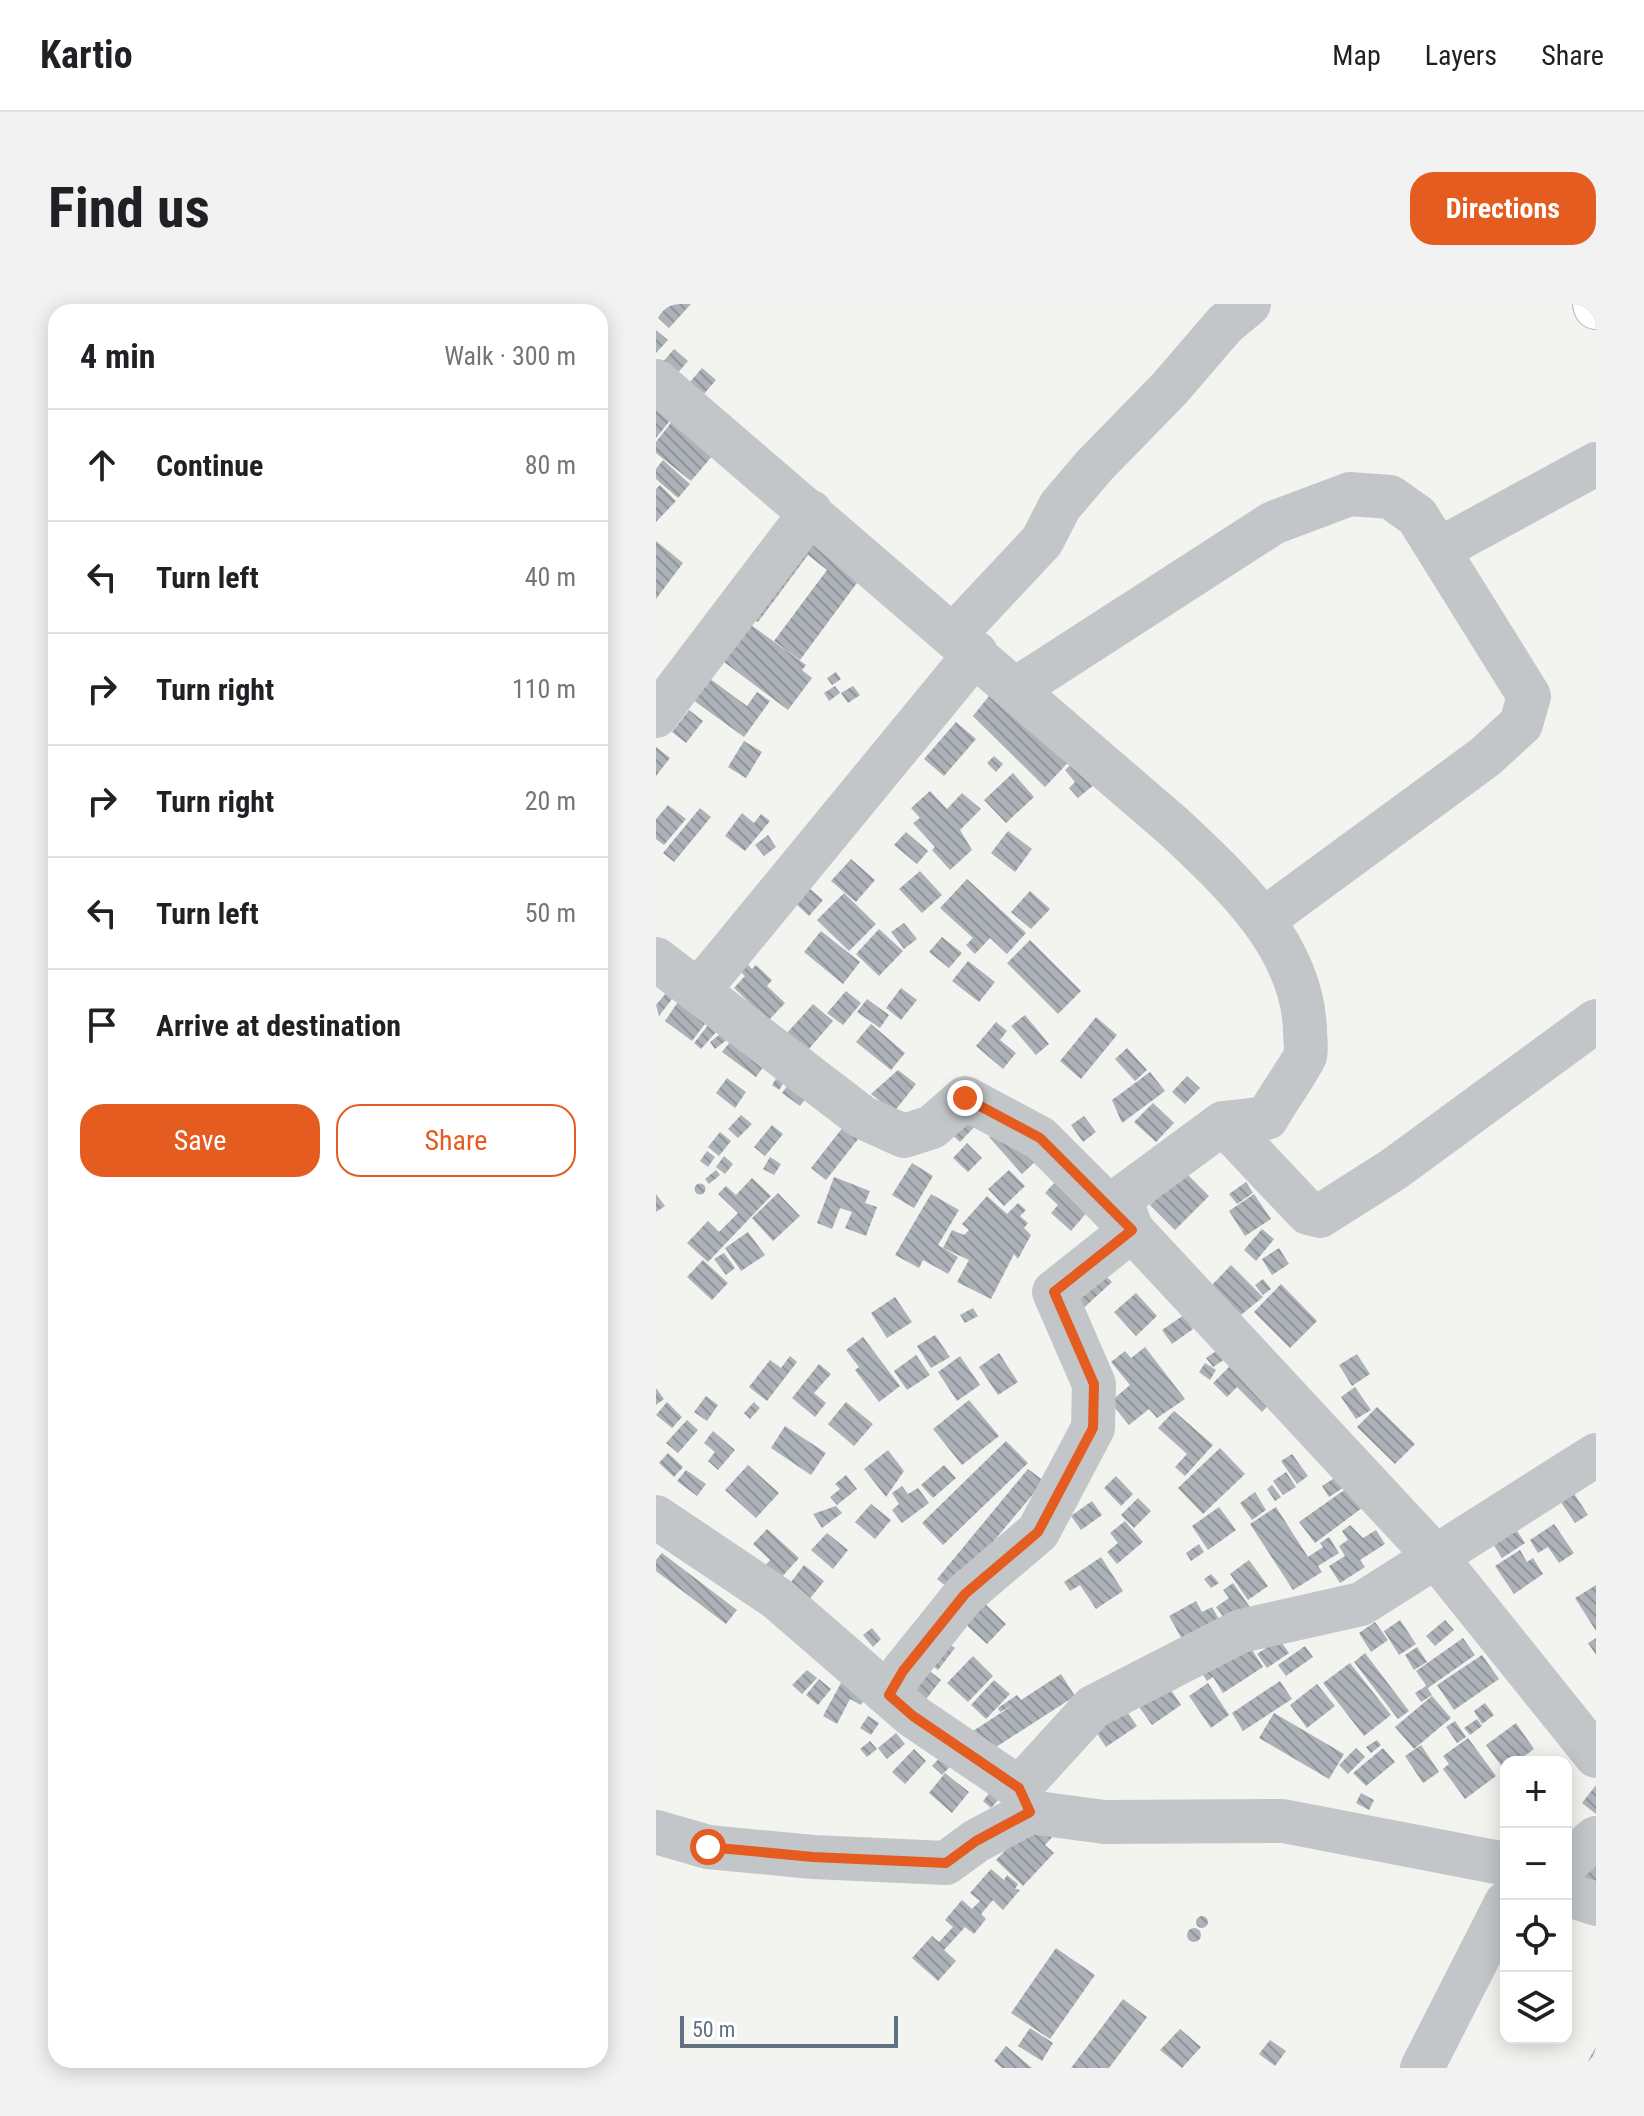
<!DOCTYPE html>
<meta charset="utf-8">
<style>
body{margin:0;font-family:"Roboto Condensed",sans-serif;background:#f2f2f2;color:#202124}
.controls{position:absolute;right:24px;bottom:24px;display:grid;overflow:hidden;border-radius:16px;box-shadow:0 4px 20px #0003}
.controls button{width:72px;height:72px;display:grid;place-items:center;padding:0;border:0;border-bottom:2px solid #e0e0e0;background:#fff;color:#202124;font:40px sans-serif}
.scale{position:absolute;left:24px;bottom:20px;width:218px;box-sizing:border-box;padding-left:8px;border:4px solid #627181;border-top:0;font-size:22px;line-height:28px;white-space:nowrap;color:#627181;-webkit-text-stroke:6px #fff;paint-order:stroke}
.stop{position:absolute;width:24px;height:24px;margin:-18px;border:6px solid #e45c1f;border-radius:50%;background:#fff}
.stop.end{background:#e45c1f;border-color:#fff;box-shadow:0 2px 8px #0008}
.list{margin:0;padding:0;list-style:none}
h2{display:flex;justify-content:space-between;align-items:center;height:104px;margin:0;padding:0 32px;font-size:34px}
h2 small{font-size:26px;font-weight:400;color:#757577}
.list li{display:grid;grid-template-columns:52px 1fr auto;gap:24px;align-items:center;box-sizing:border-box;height:112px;padding:0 32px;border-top:2px solid #e0e0e0}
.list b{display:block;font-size:30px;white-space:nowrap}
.list em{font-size:26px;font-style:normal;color:#757577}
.actions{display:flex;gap:16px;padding:24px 32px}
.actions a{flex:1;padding:18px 0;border:2px solid #e45c1f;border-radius:24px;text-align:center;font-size:28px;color:#e45c1f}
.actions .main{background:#e45c1f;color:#fff}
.icon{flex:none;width:44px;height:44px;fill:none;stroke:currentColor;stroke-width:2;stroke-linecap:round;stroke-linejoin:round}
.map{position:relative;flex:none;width:940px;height:1764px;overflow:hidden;border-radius:24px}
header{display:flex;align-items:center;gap:48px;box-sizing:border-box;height:112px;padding:0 40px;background:#fff;border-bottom:2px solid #e0e0e0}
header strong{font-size:38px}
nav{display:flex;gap:44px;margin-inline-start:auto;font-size:28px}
.intro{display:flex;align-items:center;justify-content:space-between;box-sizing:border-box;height:192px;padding:0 48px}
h1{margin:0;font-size:56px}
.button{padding:20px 36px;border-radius:24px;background:#e45c1f;color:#fff;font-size:28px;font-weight:700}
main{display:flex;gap:48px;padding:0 48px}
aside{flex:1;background:#fff;border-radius:24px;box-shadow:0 4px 20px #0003}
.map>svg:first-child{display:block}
</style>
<header>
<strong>Kartio</strong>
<nav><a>Map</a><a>Layers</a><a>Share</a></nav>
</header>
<div class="intro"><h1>Find us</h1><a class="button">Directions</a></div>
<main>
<aside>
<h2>4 min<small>Walk · 300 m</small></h2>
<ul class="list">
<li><svg class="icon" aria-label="ahead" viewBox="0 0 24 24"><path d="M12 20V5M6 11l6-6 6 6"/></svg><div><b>Continue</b></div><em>80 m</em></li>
<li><svg class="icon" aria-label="left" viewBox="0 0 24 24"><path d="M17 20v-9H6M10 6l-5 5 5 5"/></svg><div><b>Turn left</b></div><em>40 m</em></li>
<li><svg class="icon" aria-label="right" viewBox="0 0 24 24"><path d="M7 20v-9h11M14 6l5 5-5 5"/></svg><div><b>Turn right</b></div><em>110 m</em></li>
<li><svg class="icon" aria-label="right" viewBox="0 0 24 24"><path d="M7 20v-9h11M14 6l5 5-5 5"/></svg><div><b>Turn right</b></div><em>20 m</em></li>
<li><svg class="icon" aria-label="left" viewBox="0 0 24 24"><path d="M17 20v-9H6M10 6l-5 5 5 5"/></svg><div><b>Turn left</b></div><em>50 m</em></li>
<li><svg class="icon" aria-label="arrive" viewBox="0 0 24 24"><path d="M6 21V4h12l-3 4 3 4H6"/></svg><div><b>Arrive at destination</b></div></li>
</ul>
<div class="actions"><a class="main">Save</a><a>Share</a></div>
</aside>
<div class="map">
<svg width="940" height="1764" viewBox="0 0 940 1764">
<defs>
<pattern id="building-back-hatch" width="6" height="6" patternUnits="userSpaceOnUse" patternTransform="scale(2)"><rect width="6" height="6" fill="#acb2b8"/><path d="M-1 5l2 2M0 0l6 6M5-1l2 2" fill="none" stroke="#8f959b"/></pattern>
</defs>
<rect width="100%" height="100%" fill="#f3f4ef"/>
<path fill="url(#building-back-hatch)" d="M0,0h35l-22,24 -13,-12z
M0,26l12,10 -12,13z
M18,45l14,12 -12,14 -14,-12z
M46,64l14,12 -12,14 -14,-12z
M0,83l25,20 -25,31z
M21,111l42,33 -28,33 -35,-28v-11z
M7,156l27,24 -12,14 -22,-19v-10z
M4,181l16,16 -20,21v-33z
M153,221l59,43 -68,92 -26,-19 53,-71 -19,-15 -50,67 -14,-10z
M0,237l27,22 -27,36z
M91,318l59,43 -4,5 10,8 -24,32 -68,-51z
M180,368l5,7 -9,6 -5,-7z
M53,374l38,28 10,-14 13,9 -26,36 -51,-37z
M345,377l76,72 -32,34 -72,-71z
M179,382l5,7 -11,8 -5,-8z
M197,382l7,9 -12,8 -7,-10z
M33,406l14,11 -17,22 -14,-11z
M300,418l20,17 -32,37 -20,-17z
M88,437l18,11 -16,26 -18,-11z
M0,443l14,11 -14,18z
M338,452l9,8 -7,8 -9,-9z
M419,457l20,23 -17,14 -9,-10 6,-6 -10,-12z
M357,469l21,24 -28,26 -22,-23z
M274,487l17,18 15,-16 19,16 -21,21 12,20 -22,20 -18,-20 3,-3 -22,-24 7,-5 -9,-10z
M12,501l18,14 -22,26 -8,-6v-20z
M44,504l11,9 -37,45 -11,-9z
M86,509l12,10 7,-9 9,7 -25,30 -20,-15z
M352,527l24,18 -17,23 -24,-19z
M250,528l22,19 -11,13 -23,-19z
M112,531l8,12 -12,9 -9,-11z
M195,555l24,21 -19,22 -25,-21z
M264,567l22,24 -20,18 -23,-24z
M311,575l59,54 -19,21 -17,-16 -15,16 -9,-9 7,-7 -33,-30z
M153,584l14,12 -14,16 -14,-13z
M374,587l20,18 -19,20 -20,-17z
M188,589l32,31 -27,27 -32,-31z
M248,619l13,16 -13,10 -13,-17z
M223,625l24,22 -24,25 -23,-22z
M165,627l39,31 -17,22 -39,-32z
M286,633l20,16 -13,15 -20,-16z
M374,636l51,51 -23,23 -51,-51z
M86,654l10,11 4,-4 16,15 -5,6 18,17 -17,18 -34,-33 11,-12 -10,-10z
M312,657l27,21 -16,20 -27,-21z
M245,684l16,12 -16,20 -15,-12z
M190,687l15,12 -18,22 -16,-12z
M10,689l6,6 -13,17 -3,-11z
M24,695l28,21 -16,21 -27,-20z
M211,695l22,16 -9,13 -23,-16z
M157,700l20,17 -25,29 -21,-17z
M369,711l24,29 -13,11 -25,-29z
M440,713l21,18 -36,44 -21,-18z
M340,718l11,9 -7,9 16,13 -13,16 -27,-23z
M53,720l8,7 -16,18 -7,-6z
M215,720l34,29 -14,17 -35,-28z
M67,728l5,7 -13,10 -5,-7z
M78,733l33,25 -11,15 -34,-25z
M471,744l20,22 -12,11 -20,-22z
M242,766l18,14 -22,28 -23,-18z
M125,767l7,5 -9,14 -7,-5z
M494,768l15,19 -43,32 -10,-23z
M531,772l13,12 -15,16 -13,-12z
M71,774l19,14 -11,16 -19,-15z
M137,774l18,13 -11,15 -18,-13z
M497,799l21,20 -18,19 -22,-20z
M85,811l11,9 -14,14 -10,-9z
M428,812l12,16 -13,10 -12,-17z
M324,817l-20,21 -16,-15z
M191,818l15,12 -36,46 -15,-12z
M348,820l32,37 -14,13 -33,-37z
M116,821l11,9 -18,22 -11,-9z
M64,828l11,9 -12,15 -11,-9z
M311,839l15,15 -14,14 -15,-14z
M51,847l8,6 -7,10 -8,-6z
M68,852l9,8 -8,10 -9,-7z
M114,853l11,7 -7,11 -11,-6z
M256,859l21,13 -19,32 -22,-13z
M60,866l4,5 -11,9 -4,-5z
M353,866l16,16 -21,20 -16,-17z
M528,867l25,25 -34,34 -25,-25z
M178,873l36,14 -5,12 12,4 -11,29 -21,-8 7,-16 -12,-4 -8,21 -15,-6z
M96,874l19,18 -63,66 -21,-19 21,-22 11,11 19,-19 -20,-19 8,-8 10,9z
M400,877l32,30 -17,20 -20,-18 7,-8 -13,-12z
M590,878l7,11 -16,11 -8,-10z
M38.5 885a5.5 5.5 0 1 1 11 0a5.5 5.5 0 1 1-11 0Z
M122,889l22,23 -27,25 -21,-23z
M0,890l9,12 -9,6z
M275,890l28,16 -21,35 20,12 -10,17 -25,-14 -4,8 -24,-13z
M598,890l17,25 -26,17 -16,-25z
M331,892l20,18 11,-11 8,7 -6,6 8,7 -4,5 7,7 -13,24 -4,-5 -23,45 -34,-17 12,-22 -26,-12 9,-18 12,5 5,-5 -7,-6z
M606,925l12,10 -18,22 -12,-11z
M92,928l17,23 -24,16 -16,-23z
M623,944l10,16 -17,11 -10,-16z
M68,949l11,15 -9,7 -12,-16z
M47,956l25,23 -16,17 -25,-23z
M575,961l32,32 -22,18 -29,-30z
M441,963l15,15 -35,32 -14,-15z
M607,975l8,10 -8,6 -8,-10z
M625,980l36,37 -27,27 -36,-36z
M480,989l21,23 -21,20 -22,-24z
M239,993l17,25 -25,16 -16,-25z
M317,1004l5,8 -13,7 -5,-8z
M528,1011l9,14 -21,15 -10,-14z
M279,1031l15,22 -19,11 -14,-22z
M207,1033l37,49 -21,16 -24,-32 4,-3 -13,-17z
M489,1043l40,52 -28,19 -8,-9 -20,16 -19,-23 20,-17 -19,-23 14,-11 6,7z
M563,1045l6,10 -12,8 -7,-9z
M343,1049l19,29 -20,13 -19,-28z
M701,1050l13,20 -18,12 -13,-21z
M260,1051l14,20 -23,15 -13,-19z
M134,1052l7,6 -30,39 -18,-14 21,-27 11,8z
M304,1052l20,29 -23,16 -19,-29z
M579,1057l38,39 -11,12 -25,-25 -10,10 -14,-14z
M549,1059l11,7 -6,10 -11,-8z
M163,1060l12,10 -17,19 12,10 -11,14 -23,-19z
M699,1083l16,23 -15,9 -15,-22z
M0,1084l8,11 -8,6z
M50,1092l12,9 -11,16 -13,-9z
M313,1096l30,36 -37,29 -29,-36z
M11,1098l15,15 -10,11 -16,-13z
M98,1098l6,6 -10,11 -6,-6z
M190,1098l27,22 -19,22 -26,-22z
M721,1103l38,37 -20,20 -38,-37z
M518,1107l39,34 -28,31 -10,-9 12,-13 -29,-26z
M31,1116l11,10 -20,23 -12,-10z
M129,1122l41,27 -15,22 -40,-27z
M57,1127l22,19 -17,20 -10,-9 7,-9 -11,-9z
M350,1137l22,22 -85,82 -21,-22z
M564,1144l25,26 -42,40 -25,-26z
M232,1146l16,21 -18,26 -22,-28z
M12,1149l15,14 -9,10 -15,-14z
M636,1150l16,22 -11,8 -16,-23z
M92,1161l31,28 -23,25 -31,-28z
M288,1161l12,13 -23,20 -12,-13z
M372,1165l16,12 -92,110 -15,-12z
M30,1166l20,14 -9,12 -20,-15z
M630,1168l10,15 -13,8 -10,-14z
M190,1171l11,14 -20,16 -7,-8 10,-8 -5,-5z
M460,1172l17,18 -12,12 -17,-18z
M680,1173l7,11 -14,9 -7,-11z
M616,1181l9,12 -6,4 -8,-12z
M246,1182l6,8 10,-6 11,15 -27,20 -10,-13 7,-6 -7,-11z
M691,1184l15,20 -47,35 -16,-21z
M599,1188l11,18 -14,10 -12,-17z
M917,1188l15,23 -13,8 -15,-22z
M482,1194l13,13 -17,17 -13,-13z
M436,1197l10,14 -21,15 -10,-14z
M215,1200l20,16 -16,19 -20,-17z
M180,1202l6,7 -20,15 -9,-14z
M563,1203l17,23 -28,20 -16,-24z
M620,1203l32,50 15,-10 -3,-4 9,-6 10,16 -21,13 4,6 -29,18 -43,-66z
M469,1217l18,21 -26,22 -10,-12 11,-9 -8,-10z
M898,1220l20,29 -15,10 -11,-16 -10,6 -8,-13z
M694,1221l13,13 13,-8 9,14 -25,16 5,7 -25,16 -11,-17 16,-10 -6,-10 9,-6 -6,-9z
M859,1224l10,15 -23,15 -9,-14z
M111,1225l32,29 -20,22 -15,-13 6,-7 -17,-16z
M171,1229l21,17 -15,19 -22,-19z
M543,1240l5,8 -13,9 -5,-8z
M864,1246l7,12 6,-4 10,16 -29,20 -19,-28z
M6,1249l75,57 -11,14 -70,-53v-11z
M445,1253l22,34 -27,18 -16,-24 -10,6 -6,-9z
M593,1256l19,26 -20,14 -18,-26z
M148,1261l20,16 -16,20 -20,-15z
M555,1270l8,9 -8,5 -7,-9z
M577,1279l17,24 -16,24 -18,-24 13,-9 -6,-8z
M940,1281v46l-21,-33z
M540,1297l6,11 10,-5 7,12 -37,20 -13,-23z
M327,1298l23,22 -19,20 -23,-21z
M744,1316l16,24 -17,11 -15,-24z
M789,1316l9,10 -19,16 -9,-10z
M719,1318l13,18 -17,12 -12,-19z
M216,1324l9,11 -8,8 -10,-12z
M284,1334l15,10 -17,22 -14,-11z
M807,1334l12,17 -47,33 -12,-17z
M940,1334v17l-8,-12z
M623,1335l10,14 -22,15 -10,-14z
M591,1338l16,25 -40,26 -10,-16 -6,4 -6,-9z
M649,1342l8,11 -27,19 -8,-11z
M761,1343l10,15 -13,8 -9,-15z
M709,1349l44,58 -11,8 -44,-57z
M826,1351l17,24 -45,31 -17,-25z
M317,1352l20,20 -25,26 -21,-19z
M694,1359l41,52 -27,21 -41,-53z
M266,1361l19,15 -18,23 -19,-16z
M151,1366l10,8 -15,16 -10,-9z
M191,1368l25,14 -11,19 -11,-6 -13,25 -14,-8z
M405,1370l14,22 -82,53 -20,-18 40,-26 -13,7 -2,-4 19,-13 4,5z
M163,1375l12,10 -13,16 -12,-10z
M338,1376l16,14 -24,25 -15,-14z
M624,1377l12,18 -49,32 -11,-18z
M552,1379l21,32 -18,13 -22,-32z
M511,1380l14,21 -29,20 -15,-21z
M661,1380l18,22 -28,22 -17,-23z
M770,1382l6,9 -11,7 -6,-9z
M776,1392l19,22 -37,31 -19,-22z
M465,1399l16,23 -31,21 -16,-24z
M829,1399l9,12 -12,9 -8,-13z
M618,1409l70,41 -15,25 -70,-41z
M212,1412l11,7 -8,12 -11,-7z
M821,1415l5,7 -12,9 -6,-7z
M799,1417l11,16 -9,6 -11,-16z
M860,1419l18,26 -18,13h-10v10l-20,-27z
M240,1429l9,11 -18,15 -9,-11z
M812,1434l28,38 -31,23 -22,-30 6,-5 -6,-8z
M721,1436l4,5 -10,8 -5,-6z
M214,1437l7,8 -10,8 -7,-8z
M765,1441l18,27 -16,11 -18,-27z
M293,1444l9,10 -16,17 -10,-9z
M700,1444l9,9 -17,17 -9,-9z
M727,1444l12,14 -29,24 -13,-13z
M258,1445l12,12 -21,23 -13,-12z
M289,1469l24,19 -17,21 -23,-20z
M940,1481v29l-14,-11z
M335,1487l9,7 -9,10 -8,-7z
M705,1489l13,7 -5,10 -13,-7z
M387,1520l12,10 -10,11 9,8 -31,33 -27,-26 29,-30 7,6z
M940,1542v43l-2,2 -20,-29z
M335,1565l13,11 3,-5 11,9 -3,5 5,1 -17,20 -10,-10 -12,14 5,5 -12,15 -9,-7 -21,23 12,11 -18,20 -26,-23 20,-22 7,6 14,-15 -8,-7 17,-20 10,9 8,-8 -10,-8z
M540 1618a6 6 0 1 1 12 0a6 6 0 1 1-12 0Z
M531 1631a7 7 0 1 1 14 0a7 7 0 1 1-14 0Z
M400,1644l39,27 -45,64 -39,-26z
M467,1695l24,18 -38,51h-38z
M374,1724l23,15 -11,18 -24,-15z
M524,1725l21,18 -19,21 -22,-18z
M614,1736l16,11 -11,15 -16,-12z
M350,1742l26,22h-30l-8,-7z
M940,1743v19l-8,-5z"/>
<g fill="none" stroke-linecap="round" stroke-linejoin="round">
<defs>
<path id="major" d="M939,0l1,3"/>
</defs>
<use href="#major" stroke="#b3b7bb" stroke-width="46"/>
<path stroke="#c3c6c9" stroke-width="44" d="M0,77l517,445c58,55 130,119 132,205 0,7 2,18 0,25 -2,7 -32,50 -38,62l-44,5 -103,76 12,31
M782,246l158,-86
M298,331l88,-94 18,-35 34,-40 76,-78 55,-64 24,-20
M360,385l257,-166 77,-29 40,3 27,19 112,180 -8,28 -36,33 -222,163
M0,412l155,-204
M0,655l206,158 42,19 28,-9 33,-29 75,40 92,92 304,327 160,199
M43,686l277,-337
M567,819l85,90 12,3 74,-47 202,-148
M0,1213l122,82 135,117 106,72 11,24
M233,1391l14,-24 62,-77 73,-62 55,-104 1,-44 -40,-92 78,-62
M363,1484l74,-81 148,-76 120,-27 235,-149
M0,1528l52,15 105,10 133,6 30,-22 54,-29 74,10 179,-1 223,43
M910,1559l30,-25
M910,1590l30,10
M766,1764l84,-165"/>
<use href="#major" stroke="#fff" stroke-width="44"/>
</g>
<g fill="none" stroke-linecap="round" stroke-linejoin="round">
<path stroke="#e45c1f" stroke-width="10" d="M52,1543l105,10 133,6 30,-22 54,-29 -11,-24 -106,-72 -24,-21 14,-24 62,-77 73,-62 55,-104 1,-44 -40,-92 78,-62 -92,-92 -75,-40"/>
</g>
</svg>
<div class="controls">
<button>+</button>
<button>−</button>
<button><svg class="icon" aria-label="locate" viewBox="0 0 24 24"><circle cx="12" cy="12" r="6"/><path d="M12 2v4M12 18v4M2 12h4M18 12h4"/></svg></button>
<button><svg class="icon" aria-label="layers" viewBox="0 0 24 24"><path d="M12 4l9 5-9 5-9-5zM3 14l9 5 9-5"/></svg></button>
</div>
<div class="scale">50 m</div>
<div class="stop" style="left:52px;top:1543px"></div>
<div class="stop end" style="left:309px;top:794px"></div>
</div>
</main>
